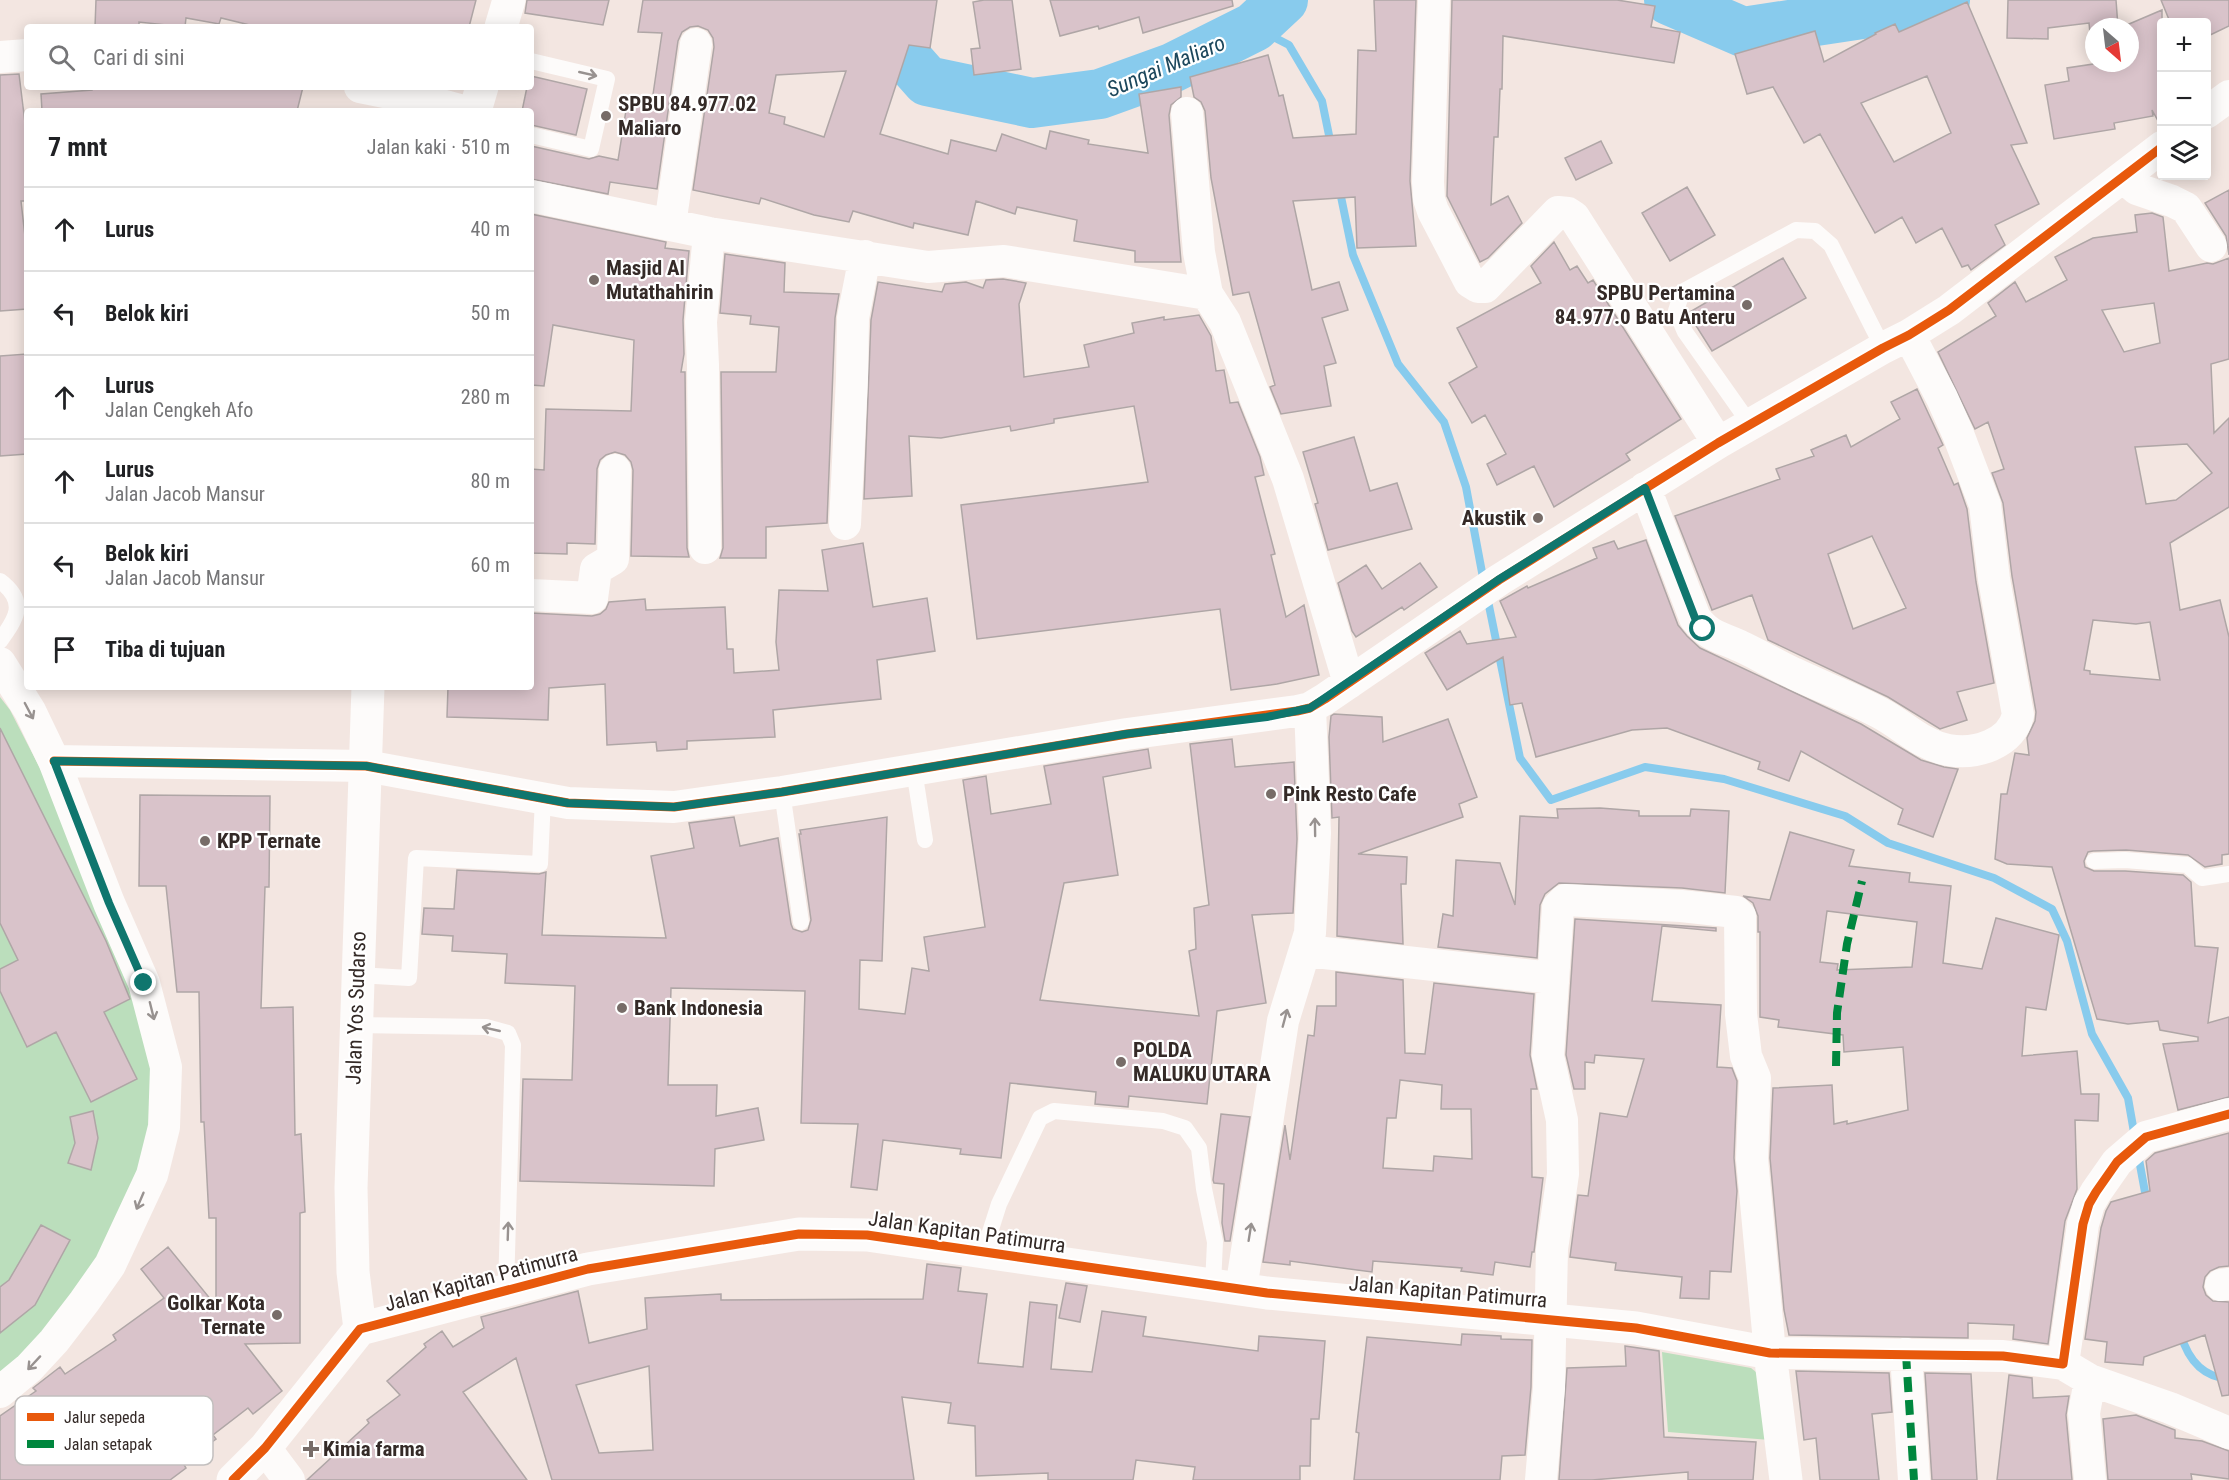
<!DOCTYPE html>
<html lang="id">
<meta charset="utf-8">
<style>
body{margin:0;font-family:"Roboto Condensed",sans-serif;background:#f2f2f2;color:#202124}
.controls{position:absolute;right:18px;top:18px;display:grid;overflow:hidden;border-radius:6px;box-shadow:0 3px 15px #0003}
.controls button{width:54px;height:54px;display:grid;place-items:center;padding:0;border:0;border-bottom:2px solid #e0e0e0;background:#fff;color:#202124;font:30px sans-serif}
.compass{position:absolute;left:2085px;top:18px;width:54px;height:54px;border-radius:50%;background:#fff;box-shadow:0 3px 15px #0003;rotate:152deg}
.stop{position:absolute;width:18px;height:18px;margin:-14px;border:4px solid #0f766e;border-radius:50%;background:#fff}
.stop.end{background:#0f766e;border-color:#fff;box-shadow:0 2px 6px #0008}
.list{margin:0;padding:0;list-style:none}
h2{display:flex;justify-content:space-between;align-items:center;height:78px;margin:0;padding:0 24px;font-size:26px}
h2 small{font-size:20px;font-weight:400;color:#757577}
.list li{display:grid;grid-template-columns:39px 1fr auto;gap:18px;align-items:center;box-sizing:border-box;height:84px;padding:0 24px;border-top:2px solid #e0e0e0}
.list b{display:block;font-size:22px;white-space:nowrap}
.list p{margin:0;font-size:20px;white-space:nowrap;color:#757577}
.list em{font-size:20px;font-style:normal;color:#757577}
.icon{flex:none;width:33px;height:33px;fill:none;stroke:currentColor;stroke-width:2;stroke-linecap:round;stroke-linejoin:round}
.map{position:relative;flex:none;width:2229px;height:1480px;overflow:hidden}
.search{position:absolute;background:#fff;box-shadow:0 3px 15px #0003;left:24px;top:24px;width:510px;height:66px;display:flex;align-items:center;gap:15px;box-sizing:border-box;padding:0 21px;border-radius:6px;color:#757577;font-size:22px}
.panel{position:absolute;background:#fff;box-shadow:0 3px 15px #0003;left:24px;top:108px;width:510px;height:582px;border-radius:6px}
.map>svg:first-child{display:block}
</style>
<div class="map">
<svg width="2229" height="1480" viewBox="0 0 2229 1480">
<rect width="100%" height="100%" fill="#f3e6e1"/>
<path fill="#bbdebc" d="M0,697l10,13 35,68 101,230 10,107 -10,57 -43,82 -52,70 -29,32 -22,18z
M1662,1352l89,16 10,8 9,64 -102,-8z"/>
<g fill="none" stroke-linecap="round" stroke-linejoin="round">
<path stroke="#88cbed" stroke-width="8" d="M1254,27l35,18 33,56 9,44
M1339,187l14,68 45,109 46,58 22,65 18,96
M1487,596l33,162 31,42 94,-33 79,12 121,37 43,27 106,35 58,31 15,32 25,93 36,64 7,40
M2138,1154l9,49
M2181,1335c7,24 21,42 48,44"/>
<path stroke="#88cbed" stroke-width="50" d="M863,0l2,11 62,70 105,22 68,-9 72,-26 82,-41 29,-27
M1669,0l74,32 172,-26 30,-6"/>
</g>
<path fill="#d9c3ca" stroke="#afa6a6" stroke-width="1.5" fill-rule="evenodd" d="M96,0h380l-7,27h-211l-37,-9 -2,6 -33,-6 -1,9 -46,-5v5h-44z
M527,0h82l-6,25 -78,-12z
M643,0h294l-7,48 -21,-3 -29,89 68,20 3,-14 45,11 6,-17 44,15 4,-18 39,9 -1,4 60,9 -9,-59 42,-7v10l-10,8 -2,10 12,147h-46v-11l-61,-10 3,-21 -60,-13 -2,7 -39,-13 -8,34 -54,-12 -1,5 -60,-17 -4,11 -35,-7 -53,-17 -2,6 -66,-14 21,-143 -1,-9 -5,-8 -10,-4 -8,1 -8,5 -4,9 -21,148 -47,-7 -2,12 -77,-15v-33l58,13 10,-3 19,4 9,-56 24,4 11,-75 -24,-1zM846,71l-22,66 -40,-13 1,-7 -16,-4 7,-38z
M984,0h28l9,69 -47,6 -3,-26 9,-1 -7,-46z
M1050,0h182l1,6 -90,27 -4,-16 -40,12 -1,-3 -38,10z
M1374,0h42l-6,181 6,65 -59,2 -2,-51 -62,4 19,89 27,-8 9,28 -26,8 14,45 -12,3 7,40 -50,8 -11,-27 5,-2 -26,-93 -16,3 -22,-117 -6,-67 -4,-9 -7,-5 -4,-20 78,-22 11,41 4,-1 10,43 63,-4 2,-84 18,1z
M1452,0h165l38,6 -4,21 29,5 -6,31 -171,-27 -1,53h-2l-2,48h-4l-3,68 17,-9 14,27 -34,35 -8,4 -33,-66z
M2008,0h108l2,27h-24v36h36v-36h-8l40,-17v118l-10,-18 1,6 -39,7 1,6 -61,10 -9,-54 24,-4 -2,-13 26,-4 -4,-41 -41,5v11l-41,-1z
M2161,0h68v26l-23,11v-15h-36z
M1967,2l60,141 -16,2 28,59 -44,21 10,20 -34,25 -3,-5 -6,2 -20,-39 -26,15 -14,-26 -27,16 -55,-99 -16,9 -31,-56 -26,7 -12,-40 80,-23 9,31 52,-28 -1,-1 20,-9 4,8zM1927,76l24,57 -57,29 -33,-59z
M19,74l8,65v62h-6l6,53v55l-27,2v-236z
M531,76l56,13 -11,46 -45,-10v-14h-9l5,-24h4z
M92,87h211l-6,24h-255l-1,-17 51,-4z
M1601,141l11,22 -36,17 -11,-22z
M1687,187l28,48 -45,26 -28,-48z
M2229,190v65l-3,-19 -21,-33z
M2152,213l11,4 6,54 38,-8 6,1 16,-6v101l-18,5 3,69 15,-15v89l-59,36 10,67 40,-10 9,37v217l-7,1v9l-17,3 -17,-12 -62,-5 -33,1 -5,1 -4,9 1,6 9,4h31l58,4 8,7 4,64 23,2 -10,75 21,-6v80l-51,13 -15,-66 35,-3v-4l-38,-7 -2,-9 -30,3 -31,-5 -45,-152 -45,-3 -12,-5 6,-65h6l8,-41 14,2 -2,-17 8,-17 1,-9 -24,-136 -9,-73 -11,-30 12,-4 -16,-47 -13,7 -37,-77 58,-36 -8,-13 27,-21 11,20 41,-22 -12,-23 38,-19 44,-6 -2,-17zM2154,303l6,40 -36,9 -22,-42zM2187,444l25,29 -36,27 -30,4 -11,-57zM2093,620l43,4 14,-2 10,58 -70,-6v-3l-6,-1z
M531,214l135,28 -1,6 24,3 -6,69 1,34 -3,18h4l2,176 2,9 -58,-1 2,-86 -2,-8 -6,-7 -10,-3 -9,3 -6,5 -3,9 -2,75 -28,-1v11l-36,-1v-84l13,1 2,-61 85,2 3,-71 -81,-15 -9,61 -13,-1z
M1554,242l16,28 7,-4 11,17 5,-3 88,139 -55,35 4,6 -76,47 -20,-41 -37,19 -10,-21 19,-10 -21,-39 -13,8 -23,-40 28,-16 -20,-39 84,-45 -10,-17z
M725,254l60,9 -1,29 55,2 -4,24 -8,205 -61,4v31h-46l3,-10 -2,-176h55l3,-45 -29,-3 1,-8 -31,-3z
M1783,258l23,40 -94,53 -24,-38z
M1003,279l23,4 -7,21 5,73 65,-10 -5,-22 50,-12 -2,-10 32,-6v3l35,-5 12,21 5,35 8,-1 6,33 8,-1 22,55 4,18 -9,2 20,77 -4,1 15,62 18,-12 15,70 -42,9 -46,6 -11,-81 -243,30 -16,-134 187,-23 -14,-76 -80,13v4l-43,8 -1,-5 -69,12 -32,-2 3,60 -48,3 7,-179 7,-38 64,10 3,-8 21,-2 17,6 3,-8z
M27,354v100l-27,2v-100z
M1917,389l26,56 -5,3 16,37 4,-2 9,26 9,73 18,101 -37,9 10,28 -27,9 -52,-32 -120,-57 -16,-45 -40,15 -37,-94 105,-37 -4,-10 38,-13 -3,-6 35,-15 5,12 49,-28 -9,-17zM1872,536l34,72 -53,21 -25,-75z
M1354,437l16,54 27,-8 15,46 -84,21 -13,-46 3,-1 -15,-51z
M1646,540l32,85 9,11 13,12 161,76 60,36 23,7 14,2 -25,68 -35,-13 5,-15 -102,-58 -12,30 -31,-12 2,-7 -93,-34 -35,2 -96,27 -14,-54 -12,2 -7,-48 -56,33 -22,-37 35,-22 7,13 49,-7 -16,-36 27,-15 1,2 69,-30 -4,-10 21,-7 4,8z
M863,543l10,64 54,-9 8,53 -58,9 4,39 -108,11 2,27 -88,4v8l-30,2 -1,-9 -49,3 -2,-61 -56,4 -1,32 -101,-3 1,-30h83v-74l61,3 8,-2 6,-5 3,-7 36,-3 1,11 79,-3 2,42h6l1,24 45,-3 -3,-28 3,-52 49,1 -6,-41z
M1420,563l17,24 -33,23 -2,-3 -46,30 -4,-6 -14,-48 28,-18 16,24z
M1334,714l48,3 1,25 65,-23 29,78 -18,7 4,13 -105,37 49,3 -1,27h-5l2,60 -66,-8 2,-119 -7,1 -3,-81 2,-21z
M0,728l106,213 24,58 -26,13 33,67 -46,23 -35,-70 -29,15 -27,-56v-22l18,-9 -18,-37z
M1232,739l3,28 59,-5 3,77 -4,74 -41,2 14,88 -49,8 -10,93 -78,-8 -1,11 -33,-3 1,-12 -86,-9 -9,75 -41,-4 1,-5 -78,-9 -6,50 -26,-3 7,-63 -57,-1 4,-132 -134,-3 -3,97h49l-1,31 42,-8 6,32 -49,9 -1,37 -194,-5 3,-102 49,1 3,-94 -70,-3 2,-29 -55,-3 1,-15 -31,-2 2,-26 30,1 3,-39 82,4 7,-2 -4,63 124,3 -15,-82 43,-8 -5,-25 45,-6 6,29 38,-8 13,86 2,5 9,3 6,-2 3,-10 -12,-86h2l-1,-4 87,-13 -5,144 -22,-1 -1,49 46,5 7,-46 17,3 -5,-34 61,-10 -22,-147 23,-4 5,38 60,-10 -7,-38 104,-17 3,19 -48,9 15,98 -54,8 -24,117 159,16 -10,-65 7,-2 -2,-41 15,-3 -19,-161z
M140,795l130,1 -1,91h-4l-4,121 32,-1 2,128 6,-1 4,78 -5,1v130l-55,1 37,47 -29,23 -5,-6 -35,27 3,4 -33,24 3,5 -16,12h-170v-64l36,-25 -3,-3 27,-21 5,7 51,-34 -3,-5 51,-37 -23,-29 27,-22 48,59v-88h-7l-5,-96h-3l-2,-130h-22l-11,-106h-27z
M1600,808l39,3v5h51l1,-7 38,2 -4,82 -43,-5 -123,-5 -14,11 -5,11 -3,53 -99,-11 5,-33 10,2 3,-56 44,3 15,42 5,-89 38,2 -1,-9z
M1790,832l64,18 -5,16 61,7 -1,9 42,4 -8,77 39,6 14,-51 63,17 -13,75 -20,-3 -4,49 55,-5 4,43h18l-1,27 -23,-1 2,69 -12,32 -17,123 -35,-5 1,-14 -46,-2v15l-179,-3 -5,-25 -14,-152 3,-70 59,-3 2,39 13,-3v3l61,-14 -5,-63 -59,5 -1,-17 -65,-8 1,-7 -19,-3v-85h-2v-16l-5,-13 -10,-7 27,4zM1827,911l90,11 -5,45 -75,3 1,-6 -18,-2z
M1575,919l141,9v3l-54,-5 -10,75 69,4 -4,62 15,1 5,13 -3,77 3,33 -6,81 -21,-1 -1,28 -29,-1 2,-21 -67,-7 1,-7 -46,-6 8,-62 10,1 12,-83 27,4 17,-58 -49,-4 -1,8 -9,-1v27h-11l-8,-34z
M1336,972l67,8 2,73 20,1 9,-71 100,11 -4,61 7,34h-6l1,88 11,1 -9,74h-2l-2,15 -35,-5 -2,13 -32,-4 1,-3 -89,-7 -1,11 -82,-11v4l-27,-3 22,-137 5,35 18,-125 6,1 3,-30h19zM1400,1080l42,5 -1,24h30l1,50 -38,-3 -1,15 -50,-3 4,-50h9z
M93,1111l5,27 -7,32 -23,-7 7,-20 -5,-26z
M1221,1114l29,3 -20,124h-5l-3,-18 2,-39 -10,-1 -1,-3z
M2229,1133v133l-10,1 -9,4 -5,6 -2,10 3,8 7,6 16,1v93l-7,1 -17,-61 -61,22 -1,8 -38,-3 2,-20 -22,-3 16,-111 5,-17 5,-9 39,-11 -4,-30 9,-8z
M41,1225l29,15 -35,65 -35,28v-46l9,-7z
M927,1264l34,4 -3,23 29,3 -9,69 45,4 7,-65 27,3 -6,64 41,3 10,-61 44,6 -3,19 115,15 1,-15 66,5 -6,78h-8l-1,47h-10v14h-107l2,-13 -59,-7 -3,20h-85v-7l-72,3 -1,-50 -27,-3 3,-20 -49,-6 12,83h-362l-36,-122 -53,34 64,88h-220l62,-57 -2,-3 33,-25 -13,-14 39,-34 -2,-3 18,-13 11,16 31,-19 -3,-11 97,-26 11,52 58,-14 -2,-31 76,-4v6l202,-1zM649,1366l4,84 -54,3 -23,-68z
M1066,1283l21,3 -7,36 -21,-4z
M1462,1334l39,2v3l31,1 -1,47 -6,68 -23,1 -2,24h-146l5,-47 -3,-1 11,-95 94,8z
M1625,1346l34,5 5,86 92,5 -3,38h-65v-8l-96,8h-33l8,-112 59,-2z
M1796,1371l93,2 3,39 -20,2 7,66h-59l-4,-42 -12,2z
M1925,1373l46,1 6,106h-45z
M2009,1375l23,3 1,20 36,-2 -3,19 6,65h-75z
M2136,1415l39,15v8l27,3 27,10v28l-38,-5 1,6h-84l-5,-61z"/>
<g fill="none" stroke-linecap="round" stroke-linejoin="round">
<path stroke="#fdfbfa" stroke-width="16" d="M531,61l76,18 -16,70 -60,-14
M1750,424l-65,-92 -9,-21 6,-19 114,-62 19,1 16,14 52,103
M0,581c28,21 16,38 0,60
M914,770l11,70
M782,792l19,130
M2094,861l31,-1 62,5 15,13 27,-4
M358,975l51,3 7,-120 124,6 3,-66
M355,1025l131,2 22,6 5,12 -7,244
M984,1251l15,-47 41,-86 14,-7 109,10 22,7 14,20 5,41 11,53 -2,43"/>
<path stroke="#fdfbfa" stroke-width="32" d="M1434,0l-6,182 1,17 4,12 37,71 8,5h7l73,-75 10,1 6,4 144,226
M0,57l27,-2
M360,87l59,12 44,12
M1187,113l12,139 8,42 18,28 63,157 61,204
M2206,113l23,-17
M2123,177l14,12 35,12 14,7 25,38
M531,196l178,37 219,34 76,-6 203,33
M670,225l26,-181
M1645,488l50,130c16,20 24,18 45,28 18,8 35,19 53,27 29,14 59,25 87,40 23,12 41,32 68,37 28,5 63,-6 70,-35l-24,-136 -9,-74 -27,-71 -16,-36 -33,-63
M845,524l7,-146 1,-60 12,-62
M705,548l-2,-183 -2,-43 8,-89
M531,595l61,3 4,-29 17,-10 2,-89
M0,663l30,48 24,50 55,142 35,80 22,84 -2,60 -12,48 -42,90 -26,37 -30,39 -25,27 -29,24
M54,761l312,5 202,37 106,4 108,-15 345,-58 170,-23 13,-3 15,-9 174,-119 219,-137 165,-95 26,-13 40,-25 213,-163
M1306,951l246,27
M2221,1285l8,-1
M1241,1289l42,-268 27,-88 5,-100 -5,-125
M1906,1354l8,126
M2063,1364l27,16 80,28 59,25
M2090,1380l-6,33 6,67
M265,1448l24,32
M1541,1480l8,-92 3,-139 11,-75 -1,-54 -14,-64 10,-149 7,-7 116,6 55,6 4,4 1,98 5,42 9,22 -3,81 18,194 233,3 60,8 20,-140 6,-20 7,-12 21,-30 29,-25 83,-23"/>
<path stroke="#fdfbfa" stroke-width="33" d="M501,27l8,-27
M475,111l7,-24
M360,1329l-7,-57 -2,-84 17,-501
M233,1480l32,-32 95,-119 228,-60 211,-35 68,1 400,58 369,35 134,25 16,127"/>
<path stroke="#00873e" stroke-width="8" stroke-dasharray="15 8" stroke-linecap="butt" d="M1836,1066l1,-53 10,-69 15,-63
M1906,1354l8,126"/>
<defs>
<path id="cycleway" d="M54,761l312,5 202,37 106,4 108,-15 345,-58 170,-23 13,-3 15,-9 174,-119 219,-137 165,-95 26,-13 40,-25 213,-163
M233,1480l32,-32 95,-119 228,-60 211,-35 68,1 400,58 369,35 134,25 233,3 60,8 20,-140 6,-20 7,-12 21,-30 29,-25 83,-23"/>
</defs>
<use href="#cycleway" stroke="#fff" stroke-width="13"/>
<use href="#cycleway" stroke="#e8590c" stroke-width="9"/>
</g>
<defs><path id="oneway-shaft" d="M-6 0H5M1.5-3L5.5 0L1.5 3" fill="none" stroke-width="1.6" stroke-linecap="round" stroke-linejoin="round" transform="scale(1.5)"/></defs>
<g stroke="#989290">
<use href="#oneway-shaft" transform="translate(588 74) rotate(13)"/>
<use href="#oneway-shaft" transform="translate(29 711) rotate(62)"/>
<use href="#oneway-shaft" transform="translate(1315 827) rotate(-91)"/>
<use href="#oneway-shaft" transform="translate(152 1011) rotate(76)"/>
<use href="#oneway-shaft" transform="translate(1285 1018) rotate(-75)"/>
<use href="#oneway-shaft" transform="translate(491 1029) rotate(-167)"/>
<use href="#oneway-shaft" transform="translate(140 1201) rotate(113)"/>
<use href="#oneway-shaft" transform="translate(508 1231) rotate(-88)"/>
<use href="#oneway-shaft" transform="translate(1250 1232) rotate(-81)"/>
<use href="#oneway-shaft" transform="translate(34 1363) rotate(133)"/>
</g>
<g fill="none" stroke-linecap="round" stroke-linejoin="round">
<path stroke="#0f766e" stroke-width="8" d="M144,983l-35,-80 -55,-142 312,5 202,37 106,4 108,-15 344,-58 141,-17 43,-9 188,-128 147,-92 50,130 8,11"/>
</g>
<g fill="#776c68" stroke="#fff" stroke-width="2">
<circle cx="606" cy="116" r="6"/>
<circle cx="594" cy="280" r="6"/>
<circle cx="1747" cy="305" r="6"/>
<circle cx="1538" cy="518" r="6"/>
<circle cx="1271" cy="794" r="6"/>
<circle cx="205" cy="841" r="6"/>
<circle cx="622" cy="1008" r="6"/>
<circle cx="1121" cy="1062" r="6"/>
<circle cx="277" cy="1315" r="6"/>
<path d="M308 1440h6v6h6v6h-6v6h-6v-6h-6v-6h6z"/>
</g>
<g text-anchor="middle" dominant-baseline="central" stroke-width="4.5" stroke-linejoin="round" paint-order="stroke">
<g font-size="21" font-weight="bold" fill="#342a27" stroke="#fff" text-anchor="start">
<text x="618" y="104">SPBU 84.977.02<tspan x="618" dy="24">Maliaro</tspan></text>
<text x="606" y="268">Masjid Al<tspan x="606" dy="24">Mutathahirin</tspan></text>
<text x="1735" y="293" text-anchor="end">SPBU Pertamina<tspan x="1735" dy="24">84.977.0 Batu Anteru</tspan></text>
<text x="1526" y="518" text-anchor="end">Akustik</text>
<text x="1283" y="794">Pink Resto Cafe</text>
<text x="217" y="841">KPP Ternate</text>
<text x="634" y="1008">Bank Indonesia</text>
<text x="1133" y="1050">POLDA<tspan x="1133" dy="24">MALUKU UTARA</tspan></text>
<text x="265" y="1303" text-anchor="end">Golkar Kota<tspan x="265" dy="24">Ternate</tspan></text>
<text x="323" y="1449">Kimia farma</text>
</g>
<g font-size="21" fill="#342a27" stroke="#fff">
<text transform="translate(356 1008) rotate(-88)">Jalan Yos Sudarso</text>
<text transform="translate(967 1232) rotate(8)">Jalan Kapitan Patimurra</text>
<text transform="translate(481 1279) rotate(-15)">Jalan Kapitan Patimurra</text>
<text transform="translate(1448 1292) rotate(5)">Jalan Kapitan Patimurra</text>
</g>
<g font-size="22" font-style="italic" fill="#1c475c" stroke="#fff">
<text transform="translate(1166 66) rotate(-23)">Sungai Maliaro</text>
</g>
</g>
<rect x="15" y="1396" width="198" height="69" rx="9" fill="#fff" stroke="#c2bfbe" stroke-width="1.5"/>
<rect x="27" y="1413" width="27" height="8" fill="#e8590c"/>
<rect x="27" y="1440" width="27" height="8" fill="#00873e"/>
<g font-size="16" fill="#342a27">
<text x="64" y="1423">Jalur sepeda</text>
<text x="64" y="1450">Jalan setapak</text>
</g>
</svg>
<div class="controls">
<button>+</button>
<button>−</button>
<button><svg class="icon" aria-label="layers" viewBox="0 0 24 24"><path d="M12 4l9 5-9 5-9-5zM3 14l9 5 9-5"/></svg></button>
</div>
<svg class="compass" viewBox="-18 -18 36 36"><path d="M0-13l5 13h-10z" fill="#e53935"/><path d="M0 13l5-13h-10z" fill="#757577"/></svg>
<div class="stop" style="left:1703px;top:629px"></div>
<div class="stop end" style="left:144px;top:983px"></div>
<div class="search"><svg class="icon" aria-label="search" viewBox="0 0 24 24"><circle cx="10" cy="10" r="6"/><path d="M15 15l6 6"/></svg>Cari di sini</div>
<section class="panel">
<h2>7 mnt<small>Jalan kaki · 510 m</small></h2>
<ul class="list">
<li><svg class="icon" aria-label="ahead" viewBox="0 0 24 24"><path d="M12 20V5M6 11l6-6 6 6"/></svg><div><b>Lurus</b></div><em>40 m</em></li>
<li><svg class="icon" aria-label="left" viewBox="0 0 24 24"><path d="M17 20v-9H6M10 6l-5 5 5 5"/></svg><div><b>Belok kiri</b></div><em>50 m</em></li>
<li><svg class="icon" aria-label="ahead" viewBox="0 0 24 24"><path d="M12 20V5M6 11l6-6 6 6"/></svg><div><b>Lurus</b><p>Jalan Cengkeh Afo</p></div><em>280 m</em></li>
<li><svg class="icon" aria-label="ahead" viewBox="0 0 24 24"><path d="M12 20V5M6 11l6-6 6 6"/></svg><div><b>Lurus</b><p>Jalan Jacob Mansur</p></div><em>80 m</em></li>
<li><svg class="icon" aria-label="left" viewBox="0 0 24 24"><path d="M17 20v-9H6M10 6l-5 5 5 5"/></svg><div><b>Belok kiri</b><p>Jalan Jacob Mansur</p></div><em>60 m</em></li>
<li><svg class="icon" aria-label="arrive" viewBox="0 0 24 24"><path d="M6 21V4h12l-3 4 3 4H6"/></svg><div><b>Tiba di tujuan</b></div></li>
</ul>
</section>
</div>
